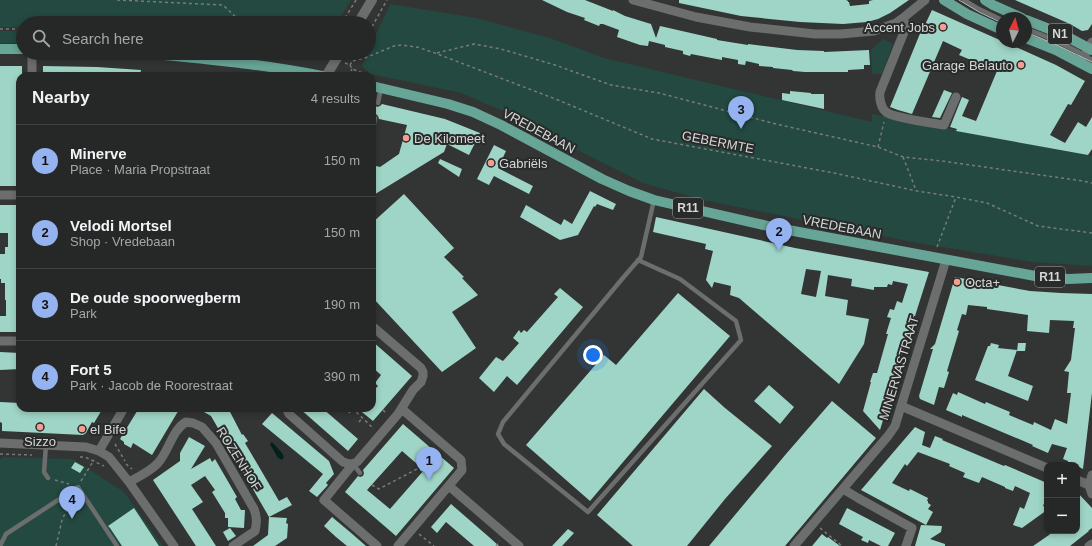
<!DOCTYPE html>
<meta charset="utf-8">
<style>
body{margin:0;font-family:Arial,sans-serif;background:#323433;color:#f1f3f6}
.controls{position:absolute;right:12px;bottom:12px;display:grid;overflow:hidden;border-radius:8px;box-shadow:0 2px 6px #0003}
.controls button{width:36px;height:36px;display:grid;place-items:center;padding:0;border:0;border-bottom:1px solid #424444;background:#262827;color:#f1f3f6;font:20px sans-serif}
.compass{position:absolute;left:996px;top:12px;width:36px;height:36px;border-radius:50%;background:#262827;box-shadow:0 2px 6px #0003;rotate:6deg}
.you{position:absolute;left:593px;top:355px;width:14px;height:14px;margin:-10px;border:3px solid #fff;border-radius:50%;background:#1a73e8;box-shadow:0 0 0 6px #1a73e833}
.badge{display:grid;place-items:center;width:26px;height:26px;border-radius:50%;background:#95b2f1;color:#111;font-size:13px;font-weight:700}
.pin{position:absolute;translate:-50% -33px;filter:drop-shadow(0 1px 2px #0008)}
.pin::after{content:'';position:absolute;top:21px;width:14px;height:12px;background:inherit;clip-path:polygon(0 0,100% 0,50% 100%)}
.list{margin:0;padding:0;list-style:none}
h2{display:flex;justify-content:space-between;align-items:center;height:52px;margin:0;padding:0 16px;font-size:17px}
h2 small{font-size:13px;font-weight:400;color:#a4a6a7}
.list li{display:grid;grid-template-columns:26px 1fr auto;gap:12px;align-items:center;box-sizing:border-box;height:72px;padding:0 16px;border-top:1px solid #424444}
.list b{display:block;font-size:15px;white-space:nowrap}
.list p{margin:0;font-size:13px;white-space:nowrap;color:#a4a6a7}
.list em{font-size:13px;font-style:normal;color:#a4a6a7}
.icon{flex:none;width:22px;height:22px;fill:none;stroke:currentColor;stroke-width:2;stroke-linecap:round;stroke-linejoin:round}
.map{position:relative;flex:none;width:1092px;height:546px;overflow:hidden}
.search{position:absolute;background:#262827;box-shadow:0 2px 6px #0003;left:16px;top:16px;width:360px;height:44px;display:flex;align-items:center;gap:10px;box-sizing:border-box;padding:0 14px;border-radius:22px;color:#a4a6a7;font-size:15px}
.panel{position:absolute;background:#262827;box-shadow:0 2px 6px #0003;left:16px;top:72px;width:360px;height:340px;border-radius:12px}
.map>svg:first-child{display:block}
</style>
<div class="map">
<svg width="1092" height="546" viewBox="0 0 1092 546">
<rect width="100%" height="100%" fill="#323534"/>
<path fill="#234940" d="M0,0h351l-15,23h-313v4h-23z
M390,4l86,14 74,20 54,20 268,64v-8l220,42v110l-59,-4 -115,-19 -215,-43 -60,-17 -58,-29 -75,-40 -49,-21 -90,-19 -9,-8 6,-13h1v-3z
M0,31h23v12h-23z
M883,39l10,5 -11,30h-10l-1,-24z
M256,53h59l-1,2 -33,2z
M3,457l70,2 51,33 39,54h-163v-86z"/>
<path fill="#04201a" d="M272,442l10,11 2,4 -2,3 -4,-2 -8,-14z"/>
<path fill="#9fd5c6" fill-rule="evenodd" d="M542,0h43l28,11v-1l12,6 26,8 5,14 4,-12 57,13v1l31,5v-1l49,6 27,1v1l45,-2 1,15h-6v4l-16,1v2h-43l-12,-1 -1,-1 -19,-2v-1l-14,-1v-2l-13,-3 -1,4 -7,-1v-4l-16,-3v3l-31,-6 -1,2 -7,-2v-3l-18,-4v-2l-16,-4 -1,5 -8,-1 -23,-8 2,-7 -16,-6h-3l-1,2 -15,-6 1,-2 -18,-6z
M679,0h167l2,1v1h1l1,4 19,-2v-3l4,-1h36l-19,13 -12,6 -11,3 -24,2 -43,-2 -59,-6 -62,-13z
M1015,0h77v24l-4,6 -6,1 -12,-7z
M932,10l70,31v1h3l51,23 29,16 -14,24 -3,-1 -18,31 15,8 13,-21 8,5 6,-10v32l-4,6 -132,-24 1,-2 -7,-2 12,-30 7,3 -7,16 14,5 21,-50 -38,-16 3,-5 -19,-9 -31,73 -14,-4 -8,-3 29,-71 3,-7h1z
M0,66h22v10h-2v110h-20z
M43,66l54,1 44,3 -1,6h-97z
M944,90l8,3 -12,25 -8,-1z
M790,91l21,2v1h13v15l-42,-9v-7l8,1z
M372,102h2l1,3 2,2 3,-1 2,-2 63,15 35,14 -11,22 -22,-11 -3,8 -72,44v-31l8,2 19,-13 8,-29 -28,-6 -1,-3 -2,-2 -4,2z
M494,145l12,6 -8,17 35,18 -4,8 -35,-18 -5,9 -12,-6z
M440,159l22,10 -3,8 -21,-14z
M590,191l26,13 -3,6 -16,-6 -2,3 -1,-1 -16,29 -18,5 -40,-23 6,-12 35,20 3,-6 8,5z
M404,194l50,54 -10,9 20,20 -2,1 16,17 -26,17 24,36 -34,24 -70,-75v-74z
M0,205h20v127h-20v-16h6v-16h-1v-17h-4v-4h-1v-25h5v-7h3v-14h-8z
M656,217l139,31 134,24 -14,44h-1l-25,81h1l-10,33 -17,-19 8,-29h-1l3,-9h4l11,-39h-2l5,-16 -4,-1 3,-8 4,1 3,-9 5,2 6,-19 -15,-3 -1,4 -4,-1 -1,3h-13v3l-23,-4 1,-7 -24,-4 -3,21 23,4 -2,15 23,4 -5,25 -25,40 -100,-86 -9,-3 1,-9 -17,-4 -2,6 -6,-8 7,-29 -8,-2 1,-5 -53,-12zM806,269l15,2 -5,26 -15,-3z
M955,277l75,14 31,2 31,1v99l-9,76 -6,-3v-1h-3l-6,-2v-2l-5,-2 4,-11 -15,-4 -4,9 -16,-7 1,-1 -31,-13 -40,-17v2l-16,-7 7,-17 4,2 1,-3 27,12 1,-2 24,10 -1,3 24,10 1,-3 17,8 4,-11 12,5 4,-31h-4l2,-21 -5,-1 7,-11 4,-32h-2l1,-7 -24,-1 -1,13 -22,-2 1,-16 -41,-6v-2l-19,-2 -2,10 -4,-1 -5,16 2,1 -12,40 2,1 -5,16 -5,-1 -5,18 -14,-6 -1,-3 14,-47h-3l5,-5z
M560,288l23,19 -66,78 -10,-9 -13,16 -15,-14 17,-21 7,4 16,-18 -6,-5 6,-8 2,3 3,-3 3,2 31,-35 -4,-3z
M678,293l52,43 -140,165 -64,-56 78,-90 12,10z
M372,341l40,35 -39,45 -16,-13h15v-16l6,-6 -3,-3 6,-8 -9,-8z
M991,343l8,2 -1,3 19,2 -9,26 25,10 -5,15 -53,-21 13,-34h2z
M1018,343h8l-1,8h-8z
M0,352l20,1v16l-20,1z
M769,385l25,22 -14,17 -26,-23z
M704,389l21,19 47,38 -47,53 -38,47h-54l-36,-31z
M832,401l44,37 -91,108h-76l77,-92z
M0,402l20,1v5h15v1l9,1h7v-2h52l-9,15 -2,-1 -6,11 -3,2 -81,-4v-8l-2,-1z
M139,408h41l-28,47 -19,-12 -2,5 -7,-4v-2l-4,-3z
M197,408h31l14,27 1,-1 5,7 -3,2 34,58 8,-4 5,8 -23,12 18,1 -1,5 2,1 -1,14 -12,8h-22l15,-11 1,-18 -58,-101z
M299,408h23l36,31 -10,12z
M272,413l57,48 5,13 -8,9 2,2 -11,12 -8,-6 14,-17 -61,-50z
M403,424l51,44 -58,68 -51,-44 13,-16 2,1 3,-1 1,-3 -1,-3zM402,451l22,19 -34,39 -23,-19z
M915,427l10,5 -3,13 8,3 5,-12 8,3 -1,1 62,26 1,-1 42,18v14l-4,9 4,1v3l-25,18 -9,-3 7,-18 4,2 6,-16 -15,-7 -2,5 -8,-3v-1l-23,-10 -3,6 -16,-6 2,-4 -16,-7 1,-2 -32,-12 -11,14 -2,-2 -13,19 17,8 1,-2 18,9 -1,3h1v2l3,2 -3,4 5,3 -7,13 -65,-35z
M189,437l16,9 -14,23 19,-11 2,4 3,-3 22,38 -2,2 6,11h4l-1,18 -16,-1v-9h-3v-5l-13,-21 3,-2 -10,-14 -14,9 12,17 -11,7 24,37h-20l-43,-66 27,-19v-8z
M75,462l9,5 -4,6 -9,-5z
M1077,492l15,16v20l-4,3h1l-19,15h-37l16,-11 5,-4h23z
M451,504l38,33 10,9h-25l-28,-24 -9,11 -6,-6z
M134,508l25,38h-37l-12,-18 -2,-2z
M847,508l48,25 -7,13h-7l-12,-6 -1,3 -7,-3 2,-3 -24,-13z
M332,517l18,15 16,14h-19l-11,-9 -12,-11z
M921,525l21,1 -1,6 -11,7 15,5v2h-30z
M230,528l6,8 -8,5 -5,-9z
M568,529l6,4 -12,13h-10z
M822,534l5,4 1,-1 12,9h-28z"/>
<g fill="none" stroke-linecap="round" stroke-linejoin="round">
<path stroke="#797b7a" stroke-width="1.5" stroke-dasharray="3 3" stroke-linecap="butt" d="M117,0l106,5 19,18
M342,23l14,-23
M0,29h23
M369,32l18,-32
M274,53l6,6
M437,53l37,-9 27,5 54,16 56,20 48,8 117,31 102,23 25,10 39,4 141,20 9,2
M284,59l20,-1 17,-1 5,1
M353,61l12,-3 29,-12 7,-1 16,2 18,6 123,47 94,39 182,34 83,18 39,6 31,6 51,23 54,7
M345,63l5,2
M350,65l2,4 19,7
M350,65l7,-12
M348,76l4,-7
M878,147l6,-25
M903,157l13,33
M937,247l19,-50
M383,410l3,3
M349,413l3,-5 22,21
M359,422l3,-4
M115,444l10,17
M0,454l32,1
M80,457h5l19,9
M126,464l6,5
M55,480l14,4
M81,481l13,-21
M372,485l7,4 38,-20 5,2
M820,528l22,18
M419,534l15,12
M56,546l6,-26 9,-19
M496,546l4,-5"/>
<path stroke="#6b6e6d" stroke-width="4.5" d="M964,0l13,8 25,12
M1026,29c23,8 45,18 66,31
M378,103l3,-15
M372,135l3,-17
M638,260l42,19 56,42 5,19 -153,172 -84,-68 -6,-10 5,-12 119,-143 19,-22 13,-57
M46,445l-2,27 4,6
M353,464l7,9
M0,546l6,-12 72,-47 39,59"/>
<path stroke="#6b6e6d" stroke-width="9" d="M633,0l63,17 54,10 65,7h26l33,-3 22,-8 7,-5 22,-18
M903,18l3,9 -26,65c-1,6 1,16 6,20 7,6 47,11 58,13l12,-28
M32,53v23
M1080,63l12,-21
M0,195h20
M0,341h20
M901,406l146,62
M286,408l3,6 54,48c6,2 8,3 14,0l41,-48 15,-24 8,-8 2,-6v-4l-2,-4 -49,-42
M0,443l86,4 13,4 10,6 20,25 45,64
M99,451l25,-43
M353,464l-29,36 53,46
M1092,475l-3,10 3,9
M1077,480l12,5
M129,482c9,-5 22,-11 29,-19 11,-12 14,-33 28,-41l7,1 9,4 14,16 38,66c3,8 3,13 1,22l-22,15
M449,486l70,60
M843,489l15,9 54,30 -6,18
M398,546l64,-76 -1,-10 -59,-51
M794,546l94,-110 7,-10 51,-166
M1089,546l3,-2"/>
<path stroke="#6b6e6d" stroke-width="10" d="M358,23l14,-23
M326,76l14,-23"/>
<path stroke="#67a597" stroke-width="10" d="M944,0l23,14 35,16
M985,0l8,5 29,13
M1026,20l36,14 30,16
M1026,38l30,12 36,19
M0,49h23
M144,53c60,6 119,11 178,23
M372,86l76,18 25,8 28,13 101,54 27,12 25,9 118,27 263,49 33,3 24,-1"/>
<path stroke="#bbbdbc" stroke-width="1" d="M959,0l20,12 23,11
M1026,32l31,13 35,17"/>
</g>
<g fill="#f59c93" stroke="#282b2a" stroke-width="1.5">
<circle cx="943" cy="27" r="4"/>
<circle cx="1021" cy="65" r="4"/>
<circle cx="406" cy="138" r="4"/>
<circle cx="491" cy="163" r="4"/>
<circle cx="957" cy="282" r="4"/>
<circle cx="40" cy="427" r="4"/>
<circle cx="82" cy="429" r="4"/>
</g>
<g text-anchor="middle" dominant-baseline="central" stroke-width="4" stroke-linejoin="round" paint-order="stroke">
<g fill="#282b2a" stroke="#a2a4a3" stroke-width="1">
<rect x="1048" y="24" width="24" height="20" rx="3"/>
<rect x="673" y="198" width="30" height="20" rx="3"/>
<rect x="1035" y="267" width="30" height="20" rx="3"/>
</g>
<g font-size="12" font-weight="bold" fill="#d6d8d7">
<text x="1060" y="34">N1</text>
<text x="688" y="208">R11</text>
<text x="1050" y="277">R11</text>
</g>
<g font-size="13" fill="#d6d8d7" stroke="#282b2a" text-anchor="start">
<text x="935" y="27" text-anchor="end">Accent Jobs</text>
<text x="1013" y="65" text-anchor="end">Garage Belauto</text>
<text x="414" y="138">De Kilomeet</text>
<text x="499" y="163">Gabriëls</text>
<text x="965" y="282">Octa+</text>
<text x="90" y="429">el Bife</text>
<text x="40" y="441" text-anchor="middle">Sizzo</text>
</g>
<g font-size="13" fill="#d6d8d7" stroke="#282b2a">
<text transform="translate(539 131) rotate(28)">VREDEBAAN</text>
<text transform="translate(718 142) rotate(11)">GEBERMTE</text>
<text transform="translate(842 227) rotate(11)">VREDEBAAN</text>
<text transform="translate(899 368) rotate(-73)">MINERVASTRAAT</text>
<text transform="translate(239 459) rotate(58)">ROZENHOF</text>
</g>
</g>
</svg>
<div class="controls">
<button>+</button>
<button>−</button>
</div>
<svg class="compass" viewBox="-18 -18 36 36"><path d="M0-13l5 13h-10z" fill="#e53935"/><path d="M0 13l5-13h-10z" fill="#a4a6a7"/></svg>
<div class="you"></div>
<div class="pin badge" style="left:429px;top:480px">1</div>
<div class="pin badge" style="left:779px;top:251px">2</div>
<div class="pin badge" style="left:741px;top:129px">3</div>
<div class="pin badge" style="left:72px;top:519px">4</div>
<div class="search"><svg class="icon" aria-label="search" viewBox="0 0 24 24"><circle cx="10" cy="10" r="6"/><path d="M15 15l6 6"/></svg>Search here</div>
<section class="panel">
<h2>Nearby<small>4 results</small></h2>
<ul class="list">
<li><span class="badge">1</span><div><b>Minerve</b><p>Place · Maria Propstraat</p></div><em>150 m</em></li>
<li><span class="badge">2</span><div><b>Velodi Mortsel</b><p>Shop · Vredebaan</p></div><em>150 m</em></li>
<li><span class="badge">3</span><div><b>De oude spoorwegberm</b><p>Park</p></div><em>190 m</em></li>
<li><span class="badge">4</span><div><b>Fort 5</b><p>Park · Jacob de Roorestraat</p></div><em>390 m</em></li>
</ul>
</section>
</div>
